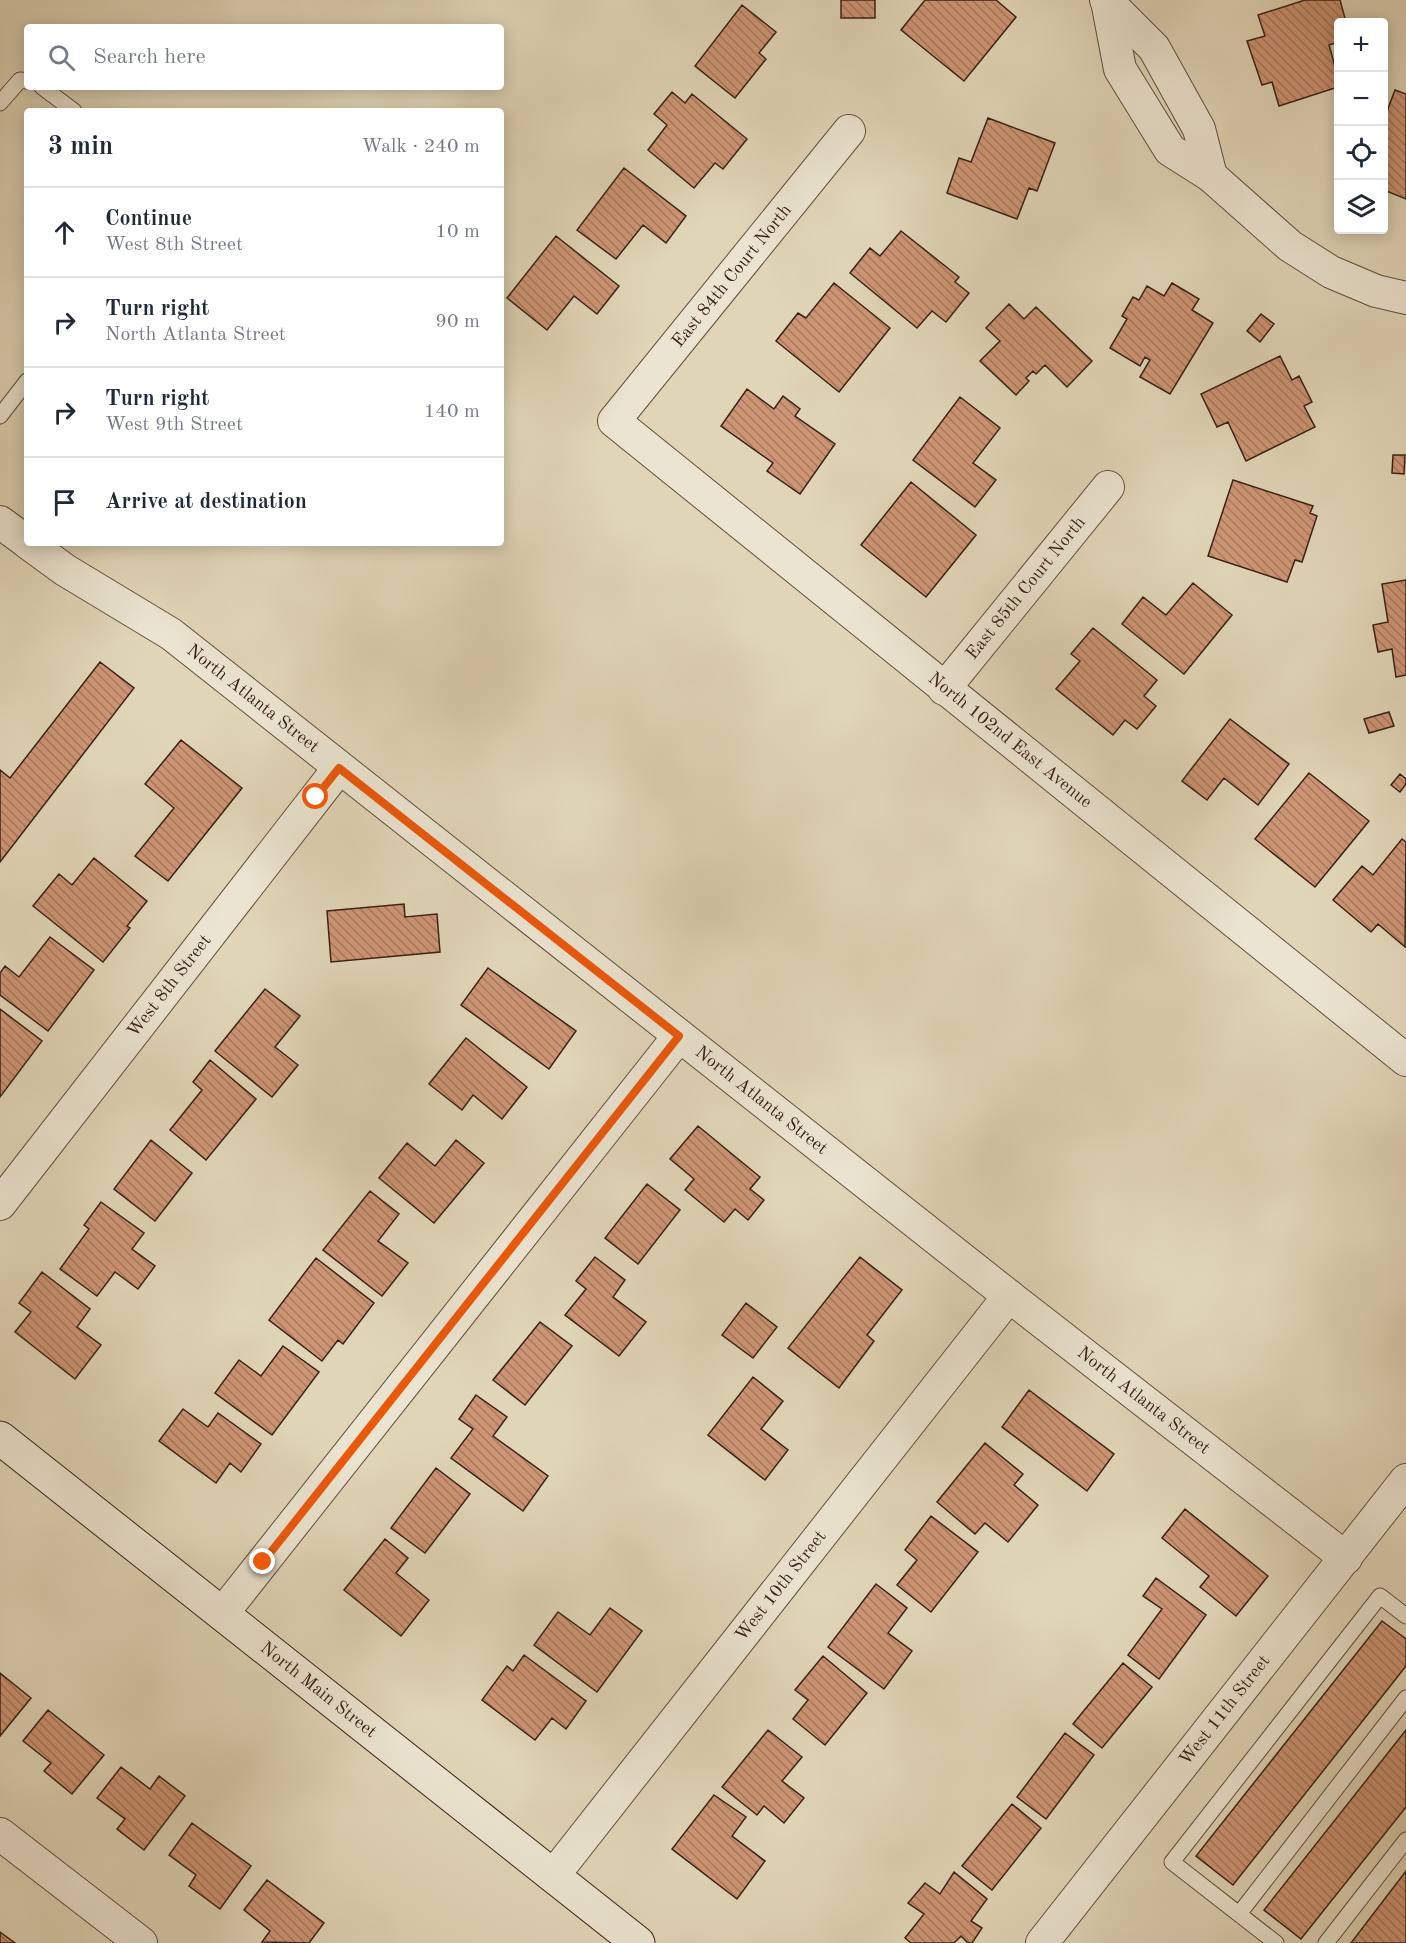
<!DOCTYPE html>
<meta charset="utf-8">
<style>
body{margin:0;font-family:"Old Standard TT",serif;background:#f6f6f7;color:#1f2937}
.controls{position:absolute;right:18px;top:18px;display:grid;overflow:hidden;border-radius:6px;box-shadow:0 3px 15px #0003}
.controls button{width:54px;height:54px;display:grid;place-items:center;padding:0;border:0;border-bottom:2px solid #e0e1e3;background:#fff;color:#1f2937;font:30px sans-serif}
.stop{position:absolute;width:18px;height:18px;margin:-14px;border:4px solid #ea580c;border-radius:50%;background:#fff}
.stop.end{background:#ea580c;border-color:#fff;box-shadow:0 2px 6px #0008}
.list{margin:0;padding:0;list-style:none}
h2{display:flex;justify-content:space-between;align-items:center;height:78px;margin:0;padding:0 24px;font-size:26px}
h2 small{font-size:20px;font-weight:400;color:#747a83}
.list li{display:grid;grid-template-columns:39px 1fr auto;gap:18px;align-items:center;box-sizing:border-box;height:90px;padding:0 24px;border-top:2px solid #e0e1e3}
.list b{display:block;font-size:22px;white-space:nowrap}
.list p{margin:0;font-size:20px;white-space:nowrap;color:#747a83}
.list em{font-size:20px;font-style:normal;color:#747a83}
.icon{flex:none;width:33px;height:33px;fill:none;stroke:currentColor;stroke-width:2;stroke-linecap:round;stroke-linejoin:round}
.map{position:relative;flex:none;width:1406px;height:1943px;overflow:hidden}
.search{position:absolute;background:#fff;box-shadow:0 3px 15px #0003;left:24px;top:24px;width:480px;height:66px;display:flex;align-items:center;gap:15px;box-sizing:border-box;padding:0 21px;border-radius:6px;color:#747a83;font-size:22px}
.panel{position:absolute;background:#fff;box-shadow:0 3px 15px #0003;left:24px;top:108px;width:480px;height:438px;border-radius:6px}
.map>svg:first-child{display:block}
</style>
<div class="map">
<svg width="1406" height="1943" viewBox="0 0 1406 1943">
<defs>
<pattern id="building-back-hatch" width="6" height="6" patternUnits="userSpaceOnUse" patternTransform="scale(1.5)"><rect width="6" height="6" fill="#ce9574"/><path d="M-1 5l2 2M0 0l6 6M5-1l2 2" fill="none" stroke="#a8795e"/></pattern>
</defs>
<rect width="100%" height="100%" fill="#e0d5b7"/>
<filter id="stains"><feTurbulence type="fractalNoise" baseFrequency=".00333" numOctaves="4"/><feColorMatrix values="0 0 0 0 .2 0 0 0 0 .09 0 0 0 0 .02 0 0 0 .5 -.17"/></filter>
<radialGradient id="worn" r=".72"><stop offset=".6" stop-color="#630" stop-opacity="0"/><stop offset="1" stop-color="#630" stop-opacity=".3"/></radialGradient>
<path fill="url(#building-back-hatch)" stroke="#392117" stroke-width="1.5" d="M841,0h34v18h-34z
M925,0h71l20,17 -52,64 -63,-51z
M1305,0h35l6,22h-8v20l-9,3 9,32v10l-59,19 -7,-24 -10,3 -15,-44 18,-5 -7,-21z
M742,5l34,27 -17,21 7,6 -31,39 -40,-32z
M1395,90l11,4v105l-22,-9v-71z
M672,92l13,11 7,-9 55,45 -24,30 -8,-6 -21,25 -46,-38 19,-25 -13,-11z
M988,118l67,25 -18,48 -8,-3 -12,31 -70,-26 12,-35 12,4z
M624,168l62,48 -20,27 -23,-18 -27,34 -39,-29z
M901,231l58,46 -4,5 14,11 -23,29 -14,-11 -15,17 -67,-55 20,-25 10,8z
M556,236l63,50 -22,28 -23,-18 -27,34 -40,-32z
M834,283l56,45 -51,64 -63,-51 22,-28 8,5z
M1172,283l27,16 -7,11 21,13 -43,71 -30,-17 10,-17 -5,-3 -5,9 -30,-18 17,-29 -5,-3 11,-19 6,3 8,-14 17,10z
M1009,304l15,15 12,-12 56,54 -25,26 -22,-22 -9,9 -3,-3 -7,7 3,3 -13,14 -36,-34 20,-20 -14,-13z
M1261,314l13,10 -14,18 -13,-11z
M1280,356l12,24 7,-4 13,26 -8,4 11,21 -69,34 -18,-39 -11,5 -16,-33z
M747,389l27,20 9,-13 17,13 -5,7 40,28 -35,50 -33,-23 6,-8 -52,-37z
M960,397l40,31 -27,35 23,17 -21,27 -62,-47z
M1393,455h12l-1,19 -12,-1z
M1233,480l80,26 -3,7 7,3 -15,46 -7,-2 -8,22 -79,-26z
M911,482l65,53 -50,62 -65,-52z
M1406,580v95l-10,2 -4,-28 -14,3 -5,-27 15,-3 -6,-38z
M1193,583l39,32 -48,59 -62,-50 21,-27 23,18z
M1093,628l64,52 -13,16 12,10 -19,23 -12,-9 -12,15 -57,-46 24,-28 -9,-7z
M100,662l34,26 -134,174v-92l10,8z
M1389,712l5,14 -25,7 -5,-14z
M1230,719l59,45 -31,41 -34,-27 -17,22 -25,-19z
M181,740l61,48 -74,93 -33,-25 39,-48 -29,-24z
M1309,773l60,48 -54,66 -60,-48z
M1400,774l6,5v5l-6,8 -9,-7z
M1402,839l4,3 -1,105 -27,-23 -7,8 -38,-32 29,-34 11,9z
M94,858l53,43 -20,25 3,2 -27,34 -70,-56 26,-32 13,11z
M404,904l1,13 32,-3 3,38 -109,10 -4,-51z
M50,937l44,33 -46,61 -48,-36v-22l5,-7 14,11z
M488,968l88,63 -27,38 -88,-64z
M265,989l35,27 -25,31 23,18 -26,32 -57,-46z
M0,1009l42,32 -42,56z
M466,1038l61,49 -25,32 -29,-24 -11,15 -33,-26z
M210,1060l46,39 -50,61 -36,-30 32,-40 -9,-8z
M698,1126l62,51 -10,12 14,11 -16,20 -13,-11 -11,13 -39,-32 9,-11 -24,-20z
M151,1140l41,33 -37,48 -41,-32z
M456,1140l28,23 -50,60 -55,-45 28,-35 28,23z
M647,1184l33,26 -42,54 -33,-26z
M370,1191l29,23 -21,27 30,22 -26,33 -59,-46z
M101,1202l43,31 -12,16 23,17 -17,23 -23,-17 -18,24 -37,-27 29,-40 -5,-4z
M595,1257l30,23 -12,17 33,25 -27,34 -54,-41 21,-26 -10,-8z
M860,1257l42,33 -35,45 7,6 -35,47 -51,-40z
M316,1258l58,45 -31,41 -5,-4 -16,21 -53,-41z
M42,1272l48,37 -13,18 24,18 -26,34 -60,-47 16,-20 -12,-9z
M746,1303l31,24 -24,31 -31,-23z
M540,1322l32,24 -47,59 -32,-25z
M283,1346l36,26 -47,63 -57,-42 24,-33 22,16z
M753,1377l30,24 -22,28 27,21 -23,30 -57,-45z
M1029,1390l85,64 -27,37 -85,-64z
M476,1395l31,22 -14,19 55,40 -25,35 -72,-53 22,-29 -14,-10z
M183,1409l25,18 10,-14 43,31 -20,28 -11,-9 -14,20 -57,-42z
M985,1443l38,31 -9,11 24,20 -30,37 -23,-19 -10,11 -38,-32z
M436,1468l34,26 -45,59 -34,-25z
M1185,1509l83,67 -32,40 -36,-29 9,-11 -47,-38z
M931,1516l47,36 -47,60 -34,-27 20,-25 -12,-10z
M385,1539l23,19 -12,15 33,27 -28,36 -57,-46z
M1156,1578l50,37 -47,64 -31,-24 34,-46 -19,-13z
M876,1584l31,24 -19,25 24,18 -28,38 -56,-42z
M610,1608l32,23 -45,61 -63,-47 24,-33 32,23z
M1382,1621l24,18v27l-173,219 -37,-29z
M524,1655l62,46 -20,28 -14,-11 -17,22 -53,-40 25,-34 6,5z
M823,1656l44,37 -42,52 -32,-26 15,-19 -13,-10z
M1123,1663l29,24 -50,61 -29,-24z
M0,1673l31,25 -31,38z
M48,1710l56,45 -32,39 -28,-23 7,-8 -28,-22z
M768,1730l34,27 -20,24 22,17 -20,25 -20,-17 -7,9 -35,-28z
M1406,1730v77l-105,132 -37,-29z
M1065,1733l29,22 -48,64 -29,-22z
M121,1767l29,22 9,-13 26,20 -41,54 -27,-21 8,-10 -28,-21z
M714,1795l32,22 -14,19 33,25 -28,38 -65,-50z
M1012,1804l29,24 -49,62 -30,-24z
M192,1823l59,43 -31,43 -31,-23 7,-11 -27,-20z
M1406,1871v72h-55z
M954,1872l33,27 -16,22 11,7 -10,15h-4l-7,-7 -7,7h-43l-6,-5 19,-24 -16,-11 17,-20 15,11z
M267,1880l57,43 -15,20 -47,-1 8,-11 -26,-21z
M0,1932l15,11h-15z"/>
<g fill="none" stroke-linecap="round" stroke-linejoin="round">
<defs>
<path id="service" d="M42,87l32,24
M0,103l20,-23 7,1
M0,416l27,-35
M1239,1914l167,-216
M1276,1943l-104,-81 208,-266 26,20
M1326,1943l80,-103"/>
<g id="minor">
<path d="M1106,0l48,48 45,81 12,47"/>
<path d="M1107,1l13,68 50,81 41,26 79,70 41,26 45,19 30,7"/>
<path id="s1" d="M849,131l-235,290 792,639"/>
<path d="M0,522l27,20"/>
<path id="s2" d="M28,543l37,27 106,64 838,662 337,262"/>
<path id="s3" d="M944,689l164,-202"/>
<path id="s4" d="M0,1204l339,-436"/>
<path d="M222,1614l457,-578"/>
<path d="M0,1834l141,109"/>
<path id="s5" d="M553,1876l456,-580"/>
<path id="s6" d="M1042,1943l364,-463"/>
</g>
<g id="secondary">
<path id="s7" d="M0,1438l638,505"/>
</g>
</defs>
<use href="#service" stroke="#634e3f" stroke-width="17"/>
<use href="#minor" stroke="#634e3f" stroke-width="34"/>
<use href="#secondary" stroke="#392117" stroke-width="35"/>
<use href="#service" stroke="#ebe4d0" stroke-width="15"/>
<use href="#minor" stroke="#ebe4d0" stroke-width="32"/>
<use href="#secondary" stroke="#ebe4d0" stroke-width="33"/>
</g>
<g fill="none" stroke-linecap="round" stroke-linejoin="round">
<path stroke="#ea580c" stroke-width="8" d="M263,1562l416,-526 -340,-268 -23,29"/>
</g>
<g text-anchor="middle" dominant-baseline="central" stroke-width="4.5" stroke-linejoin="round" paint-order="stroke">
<g font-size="18" fill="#392117" stroke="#ebe4d0">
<text transform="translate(732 276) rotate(-51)">East 84th Court North</text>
<text stroke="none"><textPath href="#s3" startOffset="130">East 85th Court North</textPath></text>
<text stroke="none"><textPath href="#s2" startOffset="274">North Atlanta Street</textPath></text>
<text stroke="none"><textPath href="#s1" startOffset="882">North 102nd East Avenue</textPath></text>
<text stroke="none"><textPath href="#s4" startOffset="276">West 8th Street</textPath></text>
<text stroke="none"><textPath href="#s2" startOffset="922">North Atlanta Street</textPath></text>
<text stroke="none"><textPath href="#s2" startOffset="1408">North Atlanta Street</textPath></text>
<text stroke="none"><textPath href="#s5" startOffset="369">West 10th Street</textPath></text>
<text stroke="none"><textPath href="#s7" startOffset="406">North Main Street</textPath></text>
<text stroke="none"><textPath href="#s6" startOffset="296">West 11th Street</textPath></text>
</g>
</g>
<rect width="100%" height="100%" filter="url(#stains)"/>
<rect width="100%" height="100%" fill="url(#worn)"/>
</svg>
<div class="controls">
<button>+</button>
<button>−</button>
<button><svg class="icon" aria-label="locate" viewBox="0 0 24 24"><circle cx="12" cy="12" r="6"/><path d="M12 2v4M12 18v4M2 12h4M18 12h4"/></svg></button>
<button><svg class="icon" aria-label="layers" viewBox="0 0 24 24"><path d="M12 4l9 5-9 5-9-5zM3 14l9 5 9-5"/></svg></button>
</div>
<div class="stop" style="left:316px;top:797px"></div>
<div class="stop end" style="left:263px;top:1562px"></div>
<div class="search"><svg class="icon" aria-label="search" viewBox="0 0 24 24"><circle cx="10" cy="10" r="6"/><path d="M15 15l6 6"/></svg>Search here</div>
<section class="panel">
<h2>3 min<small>Walk · 240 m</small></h2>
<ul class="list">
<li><svg class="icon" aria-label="ahead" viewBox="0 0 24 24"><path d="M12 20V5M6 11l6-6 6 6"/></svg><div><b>Continue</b><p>West 8th Street</p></div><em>10 m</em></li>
<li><svg class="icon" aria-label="right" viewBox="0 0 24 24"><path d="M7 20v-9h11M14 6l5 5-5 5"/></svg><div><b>Turn right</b><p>North Atlanta Street</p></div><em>90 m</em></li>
<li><svg class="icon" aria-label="right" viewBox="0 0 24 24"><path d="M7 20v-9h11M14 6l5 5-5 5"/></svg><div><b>Turn right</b><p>West 9th Street</p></div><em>140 m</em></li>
<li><svg class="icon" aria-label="arrive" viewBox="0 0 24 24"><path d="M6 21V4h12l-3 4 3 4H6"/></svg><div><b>Arrive at destination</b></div></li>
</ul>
</section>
</div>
